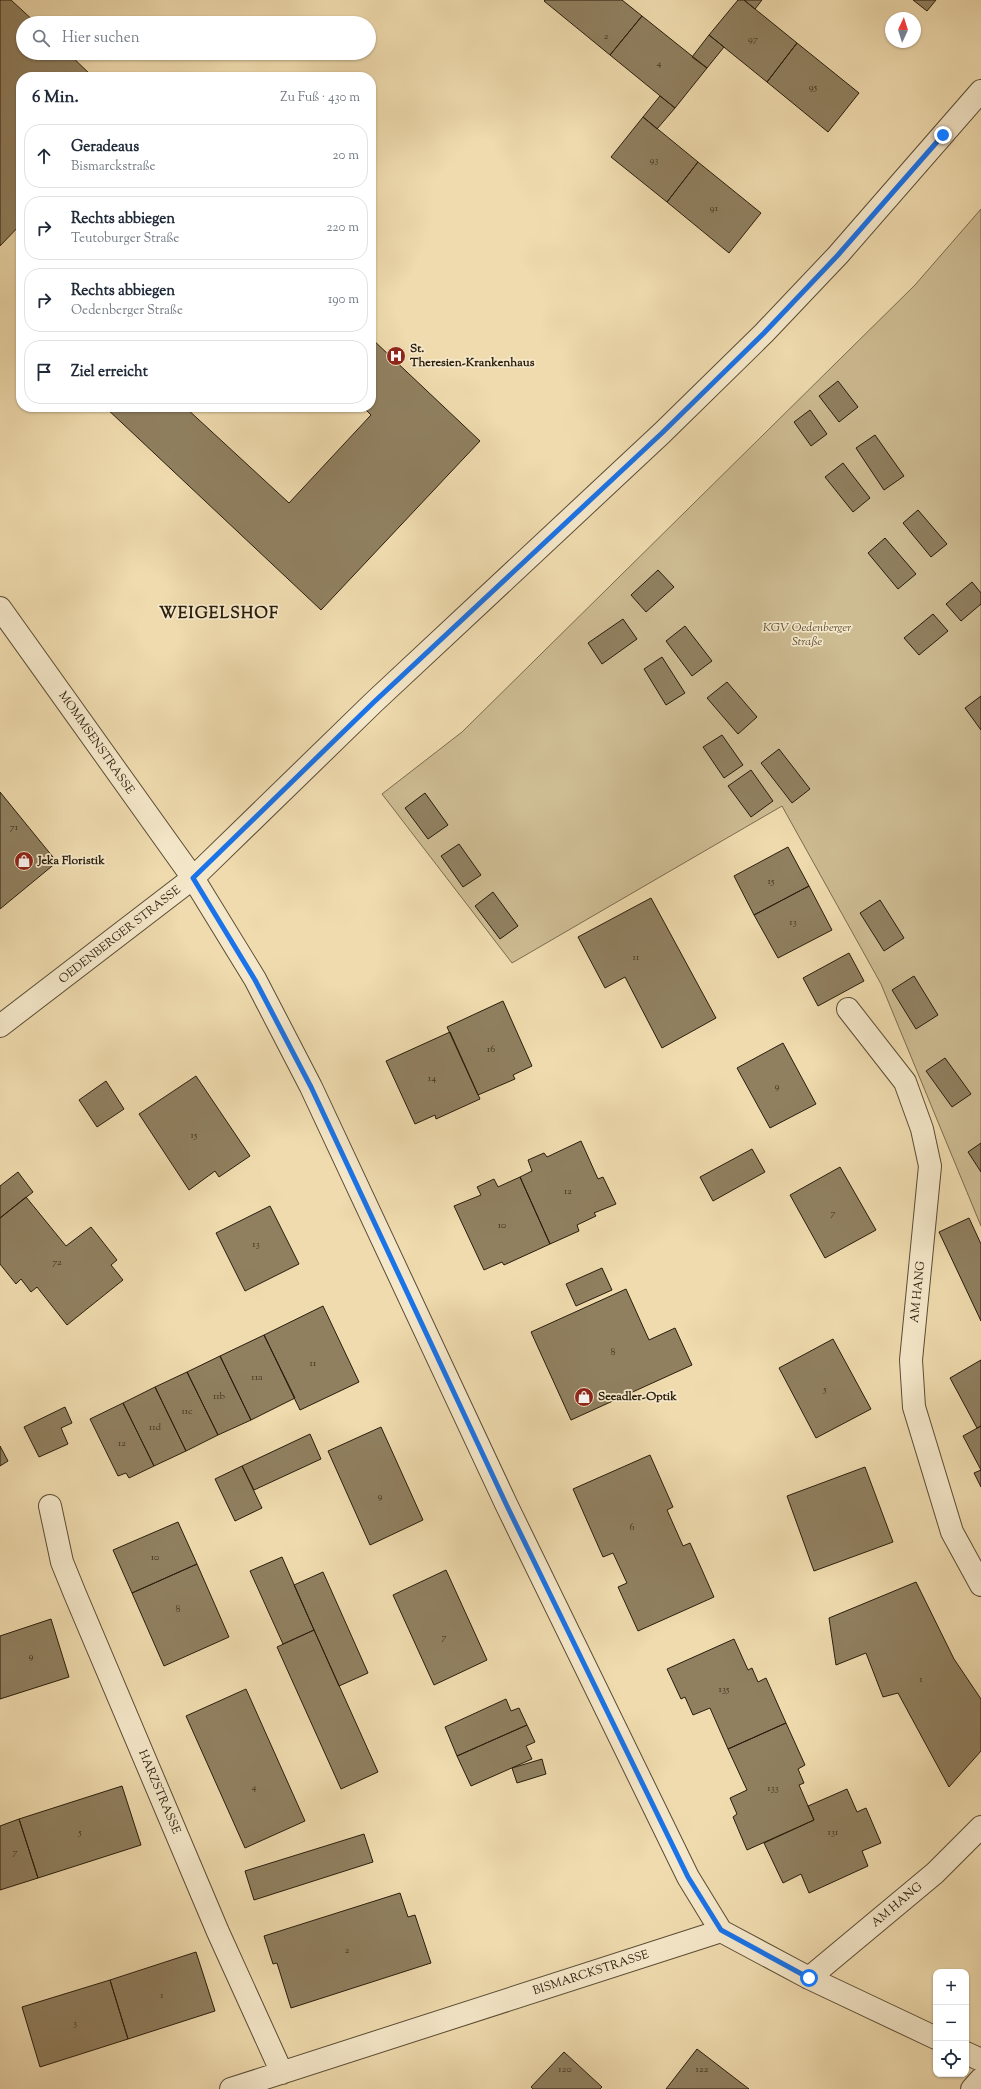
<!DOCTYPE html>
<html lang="de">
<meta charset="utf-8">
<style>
body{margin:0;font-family:"Sorts Mill Goudy",serif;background:#f6f6f7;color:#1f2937}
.controls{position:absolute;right:12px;bottom:12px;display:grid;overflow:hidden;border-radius:8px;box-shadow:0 1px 3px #0004}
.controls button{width:36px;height:36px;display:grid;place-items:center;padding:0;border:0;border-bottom:1px solid #e0e1e3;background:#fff;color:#1f2937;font:20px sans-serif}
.compass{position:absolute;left:885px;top:12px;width:36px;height:36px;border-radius:50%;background:#fff;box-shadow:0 1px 3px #0004;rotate:4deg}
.stop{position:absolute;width:12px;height:12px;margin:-9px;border:3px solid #1a73e8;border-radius:50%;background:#fff}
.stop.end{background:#1a73e8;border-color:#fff;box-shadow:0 1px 4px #0008}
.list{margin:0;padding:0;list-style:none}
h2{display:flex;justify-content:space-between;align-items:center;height:52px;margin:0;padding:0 16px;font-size:17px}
h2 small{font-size:13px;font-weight:400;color:#747a83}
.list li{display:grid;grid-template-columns:26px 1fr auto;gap:12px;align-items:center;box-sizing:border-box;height:64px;margin:0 8px 8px;padding:0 8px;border:1px solid #e0e1e3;border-radius:16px}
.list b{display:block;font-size:15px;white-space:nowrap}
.list p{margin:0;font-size:13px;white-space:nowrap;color:#747a83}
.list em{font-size:13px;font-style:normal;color:#747a83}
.icon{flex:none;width:22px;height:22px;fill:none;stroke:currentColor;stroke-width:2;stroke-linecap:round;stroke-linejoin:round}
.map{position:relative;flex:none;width:981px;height:2089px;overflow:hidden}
.search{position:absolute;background:#fff;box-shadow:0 1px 3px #0004;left:16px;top:16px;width:360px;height:44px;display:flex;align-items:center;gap:10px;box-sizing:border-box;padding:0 14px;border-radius:22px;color:#747a83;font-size:15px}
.panel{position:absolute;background:#fff;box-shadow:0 1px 3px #0004;left:16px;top:72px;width:360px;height:340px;border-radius:16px}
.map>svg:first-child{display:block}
</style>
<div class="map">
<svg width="981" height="2089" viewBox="0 0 981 2089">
<rect width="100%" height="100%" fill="#efdbae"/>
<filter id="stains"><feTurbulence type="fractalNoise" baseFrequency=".005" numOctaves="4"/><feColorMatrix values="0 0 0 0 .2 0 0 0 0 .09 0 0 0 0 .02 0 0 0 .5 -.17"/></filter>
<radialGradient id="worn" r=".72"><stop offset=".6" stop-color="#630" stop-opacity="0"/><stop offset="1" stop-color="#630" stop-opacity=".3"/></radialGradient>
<path fill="#cdbb92" stroke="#7b6c4f" d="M981,209v1017l-100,-242 -99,-178 -270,157 -130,-169 80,-62 453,-447z"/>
<path fill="#908060" stroke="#291d0c" d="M0,0h11l25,23h-13v30h45l25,24h-72v147l-21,22z
M545,0h77l20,16 -32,39 -66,-54z
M738,0h6l53,43 -30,39 -58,-47z
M744,0h18l-7,9z
M913,0h23l-9,11z
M642,16l65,52 -32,40 -65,-53z
M709,35l15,12 -17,21 -15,-11z
M797,43l62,50 -31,39 -61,-50z
M660,96l15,12 -18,21 -14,-12z
M643,117l55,45 -31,40 -56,-45z
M698,162l63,51 -32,40 -62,-51z
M371,338l109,103 -159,169 -216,-203h80l104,96 82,-88 -8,-8h8z
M838,381l20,26 -19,15 -20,-26z
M810,410l17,24 -16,12 -17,-24z
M875,435l29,41 -20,14 -28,-42z
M843,463l27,35 -17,14 -28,-35z
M918,510l29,34 -16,13 -28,-34z
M885,538l31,36 -18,15 -30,-36z
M658,570l16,17 -28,25 -15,-17z
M972,582l9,11v11l-20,17 -15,-17z
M933,614l15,17 -29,24 -15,-17z
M623,619l14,20 -35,25 -14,-21z
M685,626l27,35 -20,15 -26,-35z
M662,657l23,36 -19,12 -22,-36z
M727,682l30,35 -19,17 -31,-36z
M981,696v34l-16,-22z
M722,735l21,30 -19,13 -21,-31z
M779,749l31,40 -18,14 -31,-40z
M751,770l22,31 -22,16 -23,-31z
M0,792l57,70 -57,47z
M425,793l23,32 -20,14 -23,-31z
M459,844l22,31 -18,12 -22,-31z
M788,847l21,39 -55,29 -20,-39z
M809,886l23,44 -54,28 -24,-43z
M493,892l25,34 -18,13 -25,-33z
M651,898l65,120 -54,30 -37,-71 -20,11 -27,-51z
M880,900l24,38 -20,13 -24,-38z
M849,953l15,28 -46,25 -15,-28z
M914,976l24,39 -22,14 -24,-39z
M503,1001l29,65 -19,9 2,4 -37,16 -31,-68z
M450,1032l30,67 -44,20 -1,-4 -20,9 -29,-63z
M783,1043l33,61 -46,24 -33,-60z
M945,1058l26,36 -19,13 -26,-36z
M196,1076l54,80 -31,21 -4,-6 -26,19 -50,-76z
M106,1081l18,28 -27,18 -18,-27z
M581,1141l17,38 5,-2 13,27 -22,9 2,3 -19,9 2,6 -29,13 -30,-67 12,-6 -4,-11 16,-7 3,4z
M981,1143v29l-13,-20z
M752,1149l13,23 -52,29 -13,-24z
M840,1167l36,63 -51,28 -35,-63z
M18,1172l15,20 -33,26v-32z
M520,1177l30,67 -46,21 -2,-3 -18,8 -30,-64 27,-11 -4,-8 17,-8 4,8z
M26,1197l40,49 25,-19 26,33 -6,5 12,15 -56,45 -30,-38 -6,5 -10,-13 -5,5 -16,-20v-46z
M270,1206l29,58 -54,27 -29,-58z
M969,1218l12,26v77l-42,-89z
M602,1268l10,22 -36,16 -10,-22z
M626,1289l23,51 26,-12 17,37 -121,55 -40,-88z
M323,1306l36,76 -59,28 -36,-75z
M264,1335l31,63 -44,22 -31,-64z
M833,1339l38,70 -55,29 -37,-70z
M220,1356l31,64 -33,15 -31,-63z
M981,1360v66l-4,2 -27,-50z
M187,1372l31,63 -32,16 -31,-64z
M155,1387l31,64 -32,15 -31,-63z
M123,1403l31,63 -25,12 -3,-5 -8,3 -28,-57z
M65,1407l7,16 -11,5 7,16 -29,13 -15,-30z
M981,1426v44l-18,-34z
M381,1427l42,93 -53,25 -42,-94z
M310,1434l11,25 -67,31 -12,-24z
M0,1446l8,15 -8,5z
M650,1455l23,52 -6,3 16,36 7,-3 24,54 -76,34 -20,-44 9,-4 -14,-30 -10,4 -30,-68z
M242,1466l20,42 -27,13 -20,-42z
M865,1467l28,75 -79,29 -27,-75z
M981,1470v17l-7,-14z
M178,1522l19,42 -65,29 -19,-43z
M282,1557l32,73 -31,14 -33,-73z
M197,1564l32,73 -65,29 -32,-73z
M446,1570l41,90 -53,25 -41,-90z
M323,1572l45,101 -29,13 -45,-101z
M916,1582l38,77 27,40v52l-32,36 -51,-94 -15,4 -17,-44 -30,12 -7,-47z
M51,1619l18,58 -69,22v-63z
M314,1630l64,142 -37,17 -64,-142z
M734,1639l14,31 4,-2 6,14 8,-4 20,45 -58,26 -18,-41 -17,7 -8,-18 -4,2 -14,-30z
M246,1689l59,132 -60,27 -59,-132z
M506,1699l5,12 8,-3 8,17 -70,31 -12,-29z
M786,1723l19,42 -7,4 6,14 -5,2 15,35 -67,30 -14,-33 4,-3 -7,-16 17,-8 -19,-41z
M527,1725l8,17 -9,4 6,13 -61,27 -14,-30z
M542,1759l4,15 -29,9 -5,-15z
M122,1786l19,59 -103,33 -19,-59z
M847,1789l10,23 9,-4 15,35 -19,8 6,15 -59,27 -8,-19 -18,9 -19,-40 50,-23 -6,-14z
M19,1819l19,59 -38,12v-64z
M364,1834l9,28 -119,38 -9,-29z
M400,1893l8,24 7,-2 16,48 -140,45 -14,-45 -4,1 -9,-28z
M196,1952l19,59 -87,28 -18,-59z
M110,1980l18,59 -88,28 -18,-60z
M697,2049l52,40h-83z
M564,2052l38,35 -2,2h-67l-2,-2z"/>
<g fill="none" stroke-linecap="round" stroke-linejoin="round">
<defs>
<path id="minor" d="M0,608l193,270 62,101 56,108 196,419 181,371 33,54
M848,1009l57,73 17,47 8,37 -19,194 3,47 38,125 29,53
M0,1026l193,-148 181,-176 288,-269 102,-100 74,-78 143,-164
M50,1506l12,56 13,32 143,338 64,141
M809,1978l126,-105 46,-46
M966,2053l15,7
M231,2089l490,-158 88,47 127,60
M972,2089l9,-10"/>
</defs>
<use href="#minor" stroke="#5a4c34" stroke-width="24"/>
<use href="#minor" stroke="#f5e8ca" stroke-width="22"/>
</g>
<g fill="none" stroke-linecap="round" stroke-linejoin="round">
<path stroke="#1a73e8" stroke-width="5" d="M809,1978l-88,-48 -33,-53 -181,-371 -196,-419 -56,-107 -62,-102 181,-176 288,-269 102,-100 74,-78 105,-120"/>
</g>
<defs>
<symbol id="hospital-disc" viewBox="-11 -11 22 22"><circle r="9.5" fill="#8f2418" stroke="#f5e8ca"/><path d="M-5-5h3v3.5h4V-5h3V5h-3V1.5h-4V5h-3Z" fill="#fff"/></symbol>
<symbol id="shop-disc" viewBox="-11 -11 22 22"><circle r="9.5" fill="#8f2418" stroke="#f5e8ca"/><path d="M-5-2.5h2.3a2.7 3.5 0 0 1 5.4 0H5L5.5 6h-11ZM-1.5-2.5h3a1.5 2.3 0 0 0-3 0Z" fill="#fff"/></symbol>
</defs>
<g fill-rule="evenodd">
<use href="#hospital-disc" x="385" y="345" width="22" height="22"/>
<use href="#shop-disc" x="13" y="850" width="22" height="22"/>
<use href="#shop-disc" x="573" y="1386" width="22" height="22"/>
</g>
<g text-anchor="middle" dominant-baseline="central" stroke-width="3.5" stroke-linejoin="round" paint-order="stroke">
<g font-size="10" fill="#433621">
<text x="606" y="36">2</text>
<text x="753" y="39">97</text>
<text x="659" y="63">4</text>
<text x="813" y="87">95</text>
<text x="654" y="160">93</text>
<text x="714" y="208">91</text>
<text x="14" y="827">71</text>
<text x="771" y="881">15</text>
<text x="793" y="922">13</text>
<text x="636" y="957">11</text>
<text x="491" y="1049">16</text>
<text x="432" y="1078">14</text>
<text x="777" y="1086">9</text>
<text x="194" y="1135">15</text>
<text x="568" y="1191">12</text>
<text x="833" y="1213">7</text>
<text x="502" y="1225">10</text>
<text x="256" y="1244">13</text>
<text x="57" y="1262">72</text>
<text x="613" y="1352">8</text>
<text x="313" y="1363">11</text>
<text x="257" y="1377">11a</text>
<text x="825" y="1389">5</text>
<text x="219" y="1396">11b</text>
<text x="187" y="1411">11c</text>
<text x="155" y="1427">11d</text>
<text x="122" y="1443">12</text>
<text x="380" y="1496">9</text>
<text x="632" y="1527">6</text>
<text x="155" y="1557">10</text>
<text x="178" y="1609">8</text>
<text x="444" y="1637">7</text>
<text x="31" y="1656">9</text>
<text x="921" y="1679">1</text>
<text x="724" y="1689">135</text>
<text x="254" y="1787">4</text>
<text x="773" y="1788">133</text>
<text x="80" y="1832">5</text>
<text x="833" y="1832">131</text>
<text x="15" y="1852">7</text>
<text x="347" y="1950">2</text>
<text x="162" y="1995">1</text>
<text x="75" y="2023">3</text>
<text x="565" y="2069">120</text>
<text x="702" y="2069">122</text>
</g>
<g font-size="12" font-weight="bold" fill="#291d0c" stroke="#f5e8ca" text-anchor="start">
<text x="410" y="349">St.<tspan x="410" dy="14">Theresien-Krankenhaus</tspan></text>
<text x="38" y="861">Jeka Floristik</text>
<text x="598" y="1397">Seeadler-Optik</text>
</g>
<g font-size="12" font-style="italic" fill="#5a4c34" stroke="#f5e8ca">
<text x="807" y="628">KGV Oedenberger<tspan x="807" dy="14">Straße</tspan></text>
</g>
<g font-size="12" fill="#291d0c" stroke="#f5e8ca">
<text transform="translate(96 743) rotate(55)">MOMMSENSTRASSE</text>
<text transform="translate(120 935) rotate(-38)">OEDENBERGER STRASSE</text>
<text transform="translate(918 1292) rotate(-84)">AM HANG</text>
<text transform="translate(159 1792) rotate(67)">HARZSTRASSE</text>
<text transform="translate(897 1905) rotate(-40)">AM HANG</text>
<text transform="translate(591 1973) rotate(-18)">BISMARCKSTRASSE</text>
</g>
<g font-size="16" font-weight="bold" letter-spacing="1" fill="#291d0c" stroke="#f5e8ca">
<text x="219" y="614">WEIGELSHOF</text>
</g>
</g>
<rect width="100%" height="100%" filter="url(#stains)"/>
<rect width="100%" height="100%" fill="url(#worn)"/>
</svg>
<div class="controls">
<button>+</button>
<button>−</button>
<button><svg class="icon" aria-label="locate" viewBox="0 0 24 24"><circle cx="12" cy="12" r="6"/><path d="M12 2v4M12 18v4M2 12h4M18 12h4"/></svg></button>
</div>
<svg class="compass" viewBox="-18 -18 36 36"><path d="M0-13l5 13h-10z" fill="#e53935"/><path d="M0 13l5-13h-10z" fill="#747a83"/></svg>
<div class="stop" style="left:809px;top:1978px"></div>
<div class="stop end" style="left:943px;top:135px"></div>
<div class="search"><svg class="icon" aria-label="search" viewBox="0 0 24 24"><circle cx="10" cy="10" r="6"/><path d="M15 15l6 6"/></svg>Hier suchen</div>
<section class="panel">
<h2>6 Min.<small>Zu Fuß · 430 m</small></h2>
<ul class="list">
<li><svg class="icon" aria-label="ahead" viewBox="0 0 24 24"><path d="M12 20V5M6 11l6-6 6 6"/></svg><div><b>Geradeaus</b><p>Bismarckstraße</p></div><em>20 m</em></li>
<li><svg class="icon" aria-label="right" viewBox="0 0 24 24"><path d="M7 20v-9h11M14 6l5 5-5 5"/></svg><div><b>Rechts abbiegen</b><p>Teutoburger Straße</p></div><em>220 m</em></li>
<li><svg class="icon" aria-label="right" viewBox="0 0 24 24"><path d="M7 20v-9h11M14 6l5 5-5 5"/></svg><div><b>Rechts abbiegen</b><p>Oedenberger Straße</p></div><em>190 m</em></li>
<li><svg class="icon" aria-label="arrive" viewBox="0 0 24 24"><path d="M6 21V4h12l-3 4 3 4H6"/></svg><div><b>Ziel erreicht</b></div></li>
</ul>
</section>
</div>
